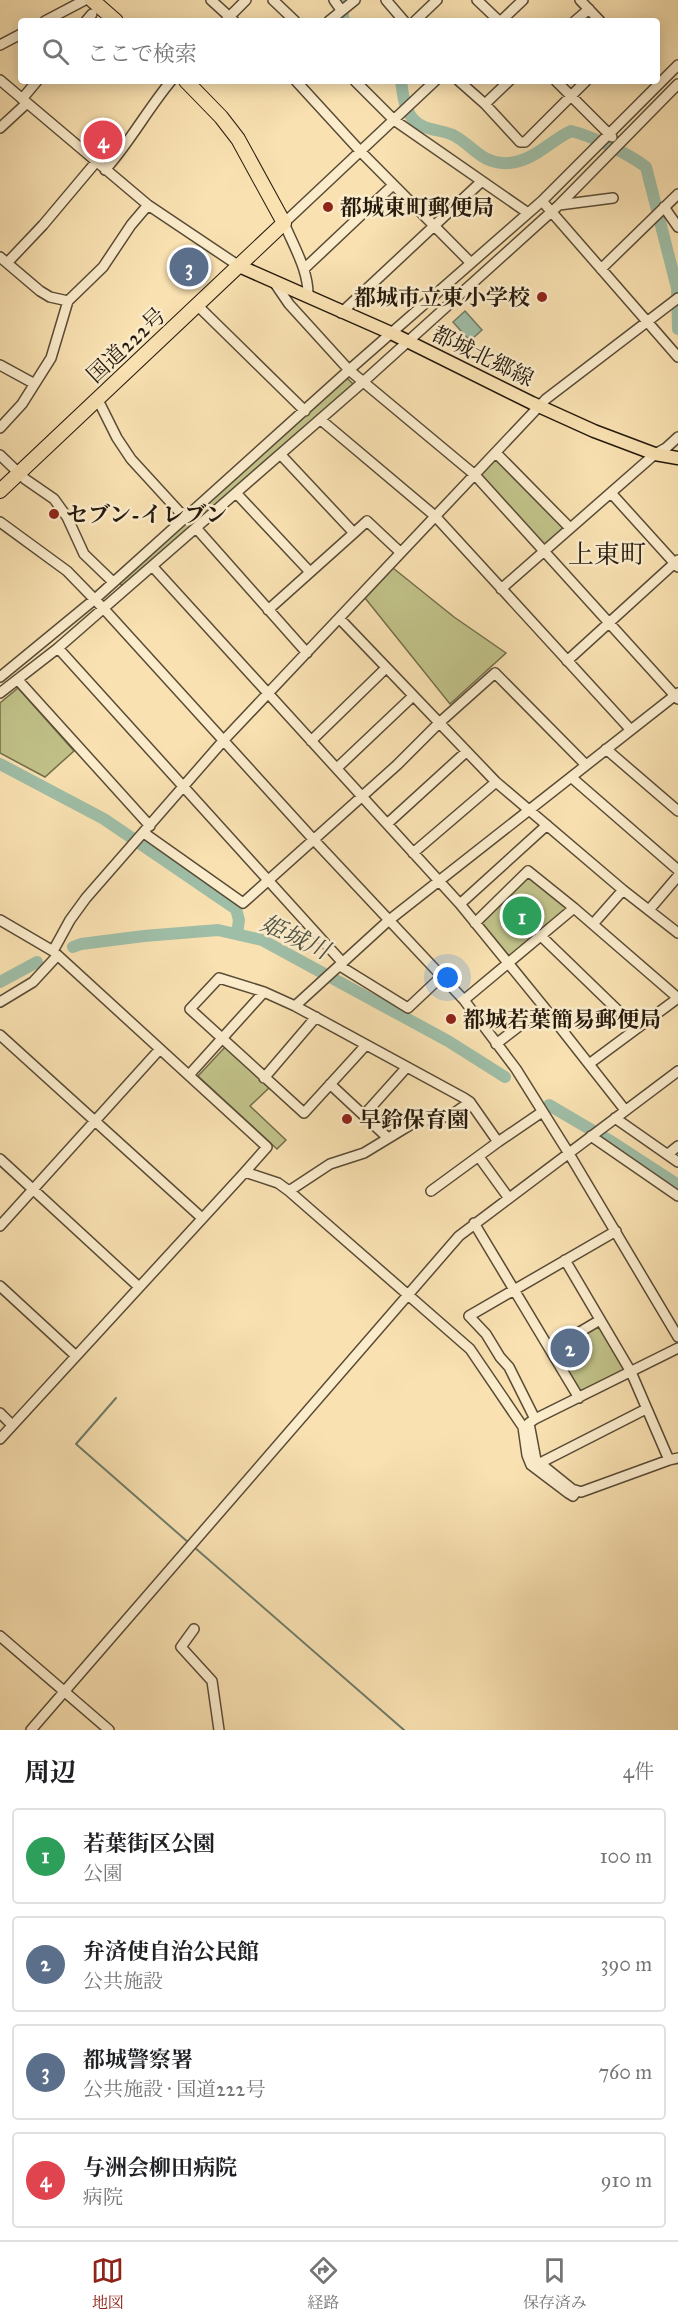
<!DOCTYPE html>
<html lang="ja">
<meta charset="utf-8">
<style>
body{margin:0;font-family:"IM FELL Great Primer","Noto Serif JP",serif;background:#f2f2f2;color:#202124}
.you{position:absolute;left:448px;top:978px;width:21px;height:21px;margin:-15px;border:4px solid #fff;border-radius:50%;background:#1a73e8;box-shadow:0 0 0 9px #1a73e833}
.badge{display:grid;place-items:center;width:39px;height:39px;border-radius:50%;background:#8f2418;color:#fff;font-size:20px;font-weight:700}
.pin{position:absolute;translate:-50% -50%;border:3px solid #fff;box-shadow:0 2px 6px #0006}
.list{margin:0;padding:0;list-style:none}
h2{display:flex;justify-content:space-between;align-items:center;height:78px;margin:0;padding:0 24px;font-size:26px}
h2 small{font-size:20px;font-weight:400;color:#757577}
.list li{display:grid;grid-template-columns:39px 1fr auto;gap:18px;align-items:center;box-sizing:border-box;height:96px;margin:0 12px 12px;padding:0 12px;border:2px solid #e0e0e0;border-radius:6px}
.list b{display:block;font-size:22px;white-space:nowrap}
.list p{margin:0;font-size:20px;white-space:nowrap;color:#757577}
.list em{font-size:20px;font-style:normal;color:#757577}
.icon{flex:none;width:33px;height:33px;fill:none;stroke:currentColor;stroke-width:2;stroke-linecap:round;stroke-linejoin:round}
.map{position:relative;flex:none;width:678px;height:1730px;overflow:hidden}
.search{position:absolute;background:#fff;box-shadow:0 3px 15px #0003;left:18px;right:18px;top:18px;height:66px;display:flex;align-items:center;gap:15px;box-sizing:border-box;padding:0 21px;border-radius:6px;color:#757577;font-size:22px}
.sheet{height:510px;background:#fff}
nav{display:flex;justify-content:space-around;align-items:center;box-sizing:border-box;height:84px;border-top:2px solid #e0e0e0;background:#fff;font-size:16px;color:#757577}
nav a{display:grid;justify-items:center;gap:3px}
nav .on{color:#8f2418}
.map>svg:first-child{display:block}
</style>
<div class="map">
<svg width="678" height="1730" viewBox="0 0 678 1730">
<rect width="100%" height="100%" fill="#f9e1b1"/>
<filter id="stains"><feTurbulence type="fractalNoise" baseFrequency=".00333" numOctaves="4"/><feColorMatrix values="0 0 0 0 .2 0 0 0 0 .09 0 0 0 0 .02 0 0 0 .5 -.17"/></filter>
<radialGradient id="worn" r=".72"><stop offset=".6" stop-color="#630" stop-opacity="0"/><stop offset="1" stop-color="#630" stop-opacity=".3"/></radialGradient>
<path fill="#c1c289" stroke="#726e4b" stroke-width="1.5" d="M347,378l7,7 -231,202 -4,-5z
M496,457l68,70 -17,18h-3l-63,-70v-2z
M393,568l61,49 52,36 -56,51 -85,-106z
M18,688l56,63 -29,26 -45,-24v-50z
M527,875l40,34 -59,49 -29,-35z
M226,1046l44,41 -20,19 36,34 -9,9 -79,-73z
M597,1325l4,1 24,42 -2,3 -40,22 -4,-1 -19,-31 23,-14 -5,-11z"/>
<path fill="#9fbea7" stroke="#6e7c69" stroke-width="1.5" d="M465,311l17,19 -12,11 -17,-19z"/>
<g fill="none" stroke-linecap="round" stroke-linejoin="round">
<path stroke="#6e7c69" stroke-width="2" d="M116,1398l-40,46 113,99
M194,1547l210,183"/>
<path stroke="#9fbea7" stroke-width="12" d="M343,0v19l2,2
M401,81c2,13 3,29 13,39 10,11 26,9 39,15 20,10 28,30 56,28 25,-2 41,-22 62,-32 21,5 58,23 75,36l31,121 1,41
M0,764l104,55 132,90 3,11 -2,14
M73,947l8,-3 63,-8 74,-6 44,10 186,101 57,36
M0,982l37,-20
M549,1105l63,37 66,43"/>
<defs>
<path id="minor" d="M211,0l23,21
M273,0l22,21
M334,0l7,10
M386,0l18,21
M477,0l22,21
M580,0l20,21
M227,19l19,-19
M45,21l40,-21
M86,21l6,-7
M329,21l26,-21
M415,21l22,-21
M501,21l22,-21
M575,21l14,-12
M0,45l21,-11
M0,80l148,125 91,61
M296,81l65,71 110,111
M355,81l39,39 134,93
M459,81l26,23 35,38h5l61,-61
M556,81l56,56
M22,99l15,-18
M485,104l24,-23
M0,128l27,-25
M105,170c25,-28 42,-60 66,-89
M542,201l136,156
M559,205l54,-7
M664,207l14,20
M0,257l40,34 10,6 18,4
M7,263l36,-38 53,-63
M304,269l89,-84
M601,269l77,-75
M274,282l15,22 60,66 126,105 203,224
M308,297c1,-26 -14,-50 -24,-74l151,-142
M198,306l107,105
M341,313l141,-132
M0,365l33,18
M98,400l19,38 14,21 54,59
M321,420l114,96 195,213
M0,428l22,-24 29,-46 17,-57 35,-34 28,-42 17,-20
M496,453l74,75
M0,455l25,24 29,20 13,18 17,37 29,28
M281,455l73,78 13,-12 33,31
M237,494l73,78
M612,494l66,73
M0,522l67,49 37,38 209,230 151,161 52,69 52,83 110,185
M197,529l110,124
M153,567l307,337 84,103 81,103
M501,589l154,-135 11,-6 12,-11
M268,610l86,-77
M339,618l157,164 127,108 55,43
M58,648l285,315
M567,661l111,-101
M0,677l95,-78 254,-229 193,-169 136,-136
M18,680l132,146
M0,693l58,-45 305,-266 196,-177 119,-121
M311,741l75,-73
M606,749l72,62
M337,768l76,-72
M571,777l107,93
M387,824l79,-72
M144,833l99,70 154,-138 42,-42 56,-50 91,92
M413,853l83,-71
M460,904l87,-79
M649,910l29,-34
M0,920l53,31 214,196 -22,25
M475,923l53,-52 46,37
M593,924l30,-34
M540,935l96,93
M53,951l17,-31 16,-22 137,-157 323,-342 132,-101
M340,966l68,42 34,-32
M464,1000l110,-92 104,90
M0,1002l33,-20 24,-26
M295,1006l93,-85 290,-228
M0,1035l202,183
M496,1044l48,-37
M366,1045l-62,68 -114,-104 29,-31 45,14 31,14 169,92 6,4 28,40 44,-30
M589,1064l89,-66
M189,1075l75,-83
M264,1078l52,-61
M330,1084l58,54
M364,1115l43,-48
M615,1118l63,44
M591,1136l87,60
M668,1154l10,-8
M479,1157l29,40
M0,1159l139,128
M289,1191l41,-27 34,-11 51,-31 35,-6 20,-14
M431,1191l67,-49
M474,1223l105,175
M0,1226l160,-177
M616,1231l-147,85 17,18 14,23 9,10 26,52 -6,4 7,37 36,29 9,3 88,-32
M565,1260l66,112 38,88 9,-2
M0,1286l76,70
M551,1349l49,-29
M0,1413l12,12
M535,1419l143,-71
M0,1439l245,-267 33,11 11,8 181,158 53,78 4,28 4,10 37,28 5,3 4,-5
M540,1463l106,-54
M194,1629l-13,18 31,34 7,49
M0,1636l109,94
M31,1730l428,-494 219,-165"/>
<path id="major" d="M239,266l152,67 141,70 62,28 61,23 23,4"/>
<path id="highway" d="M92,0l24,21
M0,491l284,-268 -46,-84 -17,-22 -35,-36"/>
</defs>
<use href="#minor" stroke="#594b36" stroke-width="12"/>
<use href="#major" stroke="#24190d" stroke-width="15"/>
<use href="#highway" stroke="#24190d" stroke-width="16"/>
<use href="#minor" stroke="#fbeccc" stroke-width="9"/>
<use href="#major" stroke="#f9e1b1" stroke-width="12"/>
<use href="#highway" stroke="#f9e1b1" stroke-width="14"/>
</g>
<g fill="#8f2418" stroke="#fbeccc" stroke-width="2">
<circle cx="328" cy="207" r="6"/>
<circle cx="542" cy="297" r="6"/>
<circle cx="54" cy="514" r="6"/>
<circle cx="451" cy="1019" r="6"/>
<circle cx="347" cy="1119" r="6"/>
</g>
<g text-anchor="middle" dominant-baseline="central" stroke-width="5" stroke-linejoin="round" paint-order="stroke">
<g font-size="22" font-weight="bold" fill="#24190d" stroke="#fbeccc" text-anchor="start">
<text x="340" y="207">都城東町郵便局</text>
<text x="530" y="297" text-anchor="end">都城市立東小学校</text>
<text x="66" y="514">セブン-イレブン</text>
<text x="463" y="1019">都城若葉簡易郵便局</text>
<text x="359" y="1119">早鈴保育園</text>
</g>
<g font-size="22" fill="#24190d" stroke="#fbeccc">
<text transform="translate(126 345) rotate(-43)">国道222号</text>
<text transform="translate(483 356) rotate(26)">都城北郷線</text>
</g>
<g font-size="24" font-style="italic" fill="#4f5343" stroke="#fbeccc">
<text transform="translate(295 937) rotate(25)">姫城川</text>
</g>
<g font-size="26" fill="#24190d" stroke="#fbeccc">
<text x="607" y="554">上東町</text>
</g>
</g>
<rect width="100%" height="100%" filter="url(#stains)"/>
<rect width="100%" height="100%" fill="url(#worn)"/>
</svg>
<div class="you"></div>
<div class="pin badge" style="left:522px;top:916px;background:#2e9e5b">1</div>
<div class="pin badge" style="left:570px;top:1348px;background:#5c6f8a">2</div>
<div class="pin badge" style="left:189px;top:267px;background:#5c6f8a">3</div>
<div class="pin badge" style="left:103px;top:140px;background:#e0444e">4</div>
<div class="search"><svg class="icon" aria-label="search" viewBox="0 0 24 24"><circle cx="10" cy="10" r="6"/><path d="M15 15l6 6"/></svg>ここで検索</div>
</div>
<section class="sheet">
<h2>周辺<small>4件</small></h2>
<ul class="list">
<li><span class="badge" style="background:#2e9e5b">1</span><div><b>若葉街区公園</b><p>公園</p></div><em>100 m</em></li>
<li><span class="badge" style="background:#5c6f8a">2</span><div><b>弁済使自治公民館</b><p>公共施設</p></div><em>390 m</em></li>
<li><span class="badge" style="background:#5c6f8a">3</span><div><b>都城警察署</b><p>公共施設 · 国道222号</p></div><em>760 m</em></li>
<li><span class="badge" style="background:#e0444e">4</span><div><b>与洲会柳田病院</b><p>病院</p></div><em>910 m</em></li>
</ul>
</section>
<nav>
<a class="on"><svg class="icon" aria-label="map" viewBox="0 0 24 24"><path d="M3 6l6-2 6 2 6-2v14l-6 2-6-2-6 2zM9 4v14M15 6v14"/></svg>地図</a>
<a><svg class="icon" aria-label="directions" viewBox="0 0 24 24"><path d="M12 3l9 9-9 9-9-9zM9 14v-3h6M13 9l2 2-2 2"/></svg>経路</a>
<a><svg class="icon" aria-label="saved" viewBox="0 0 24 24"><path d="M7 4h10v16l-5-4-5 4z"/></svg>保存済み</a>
</nav>
